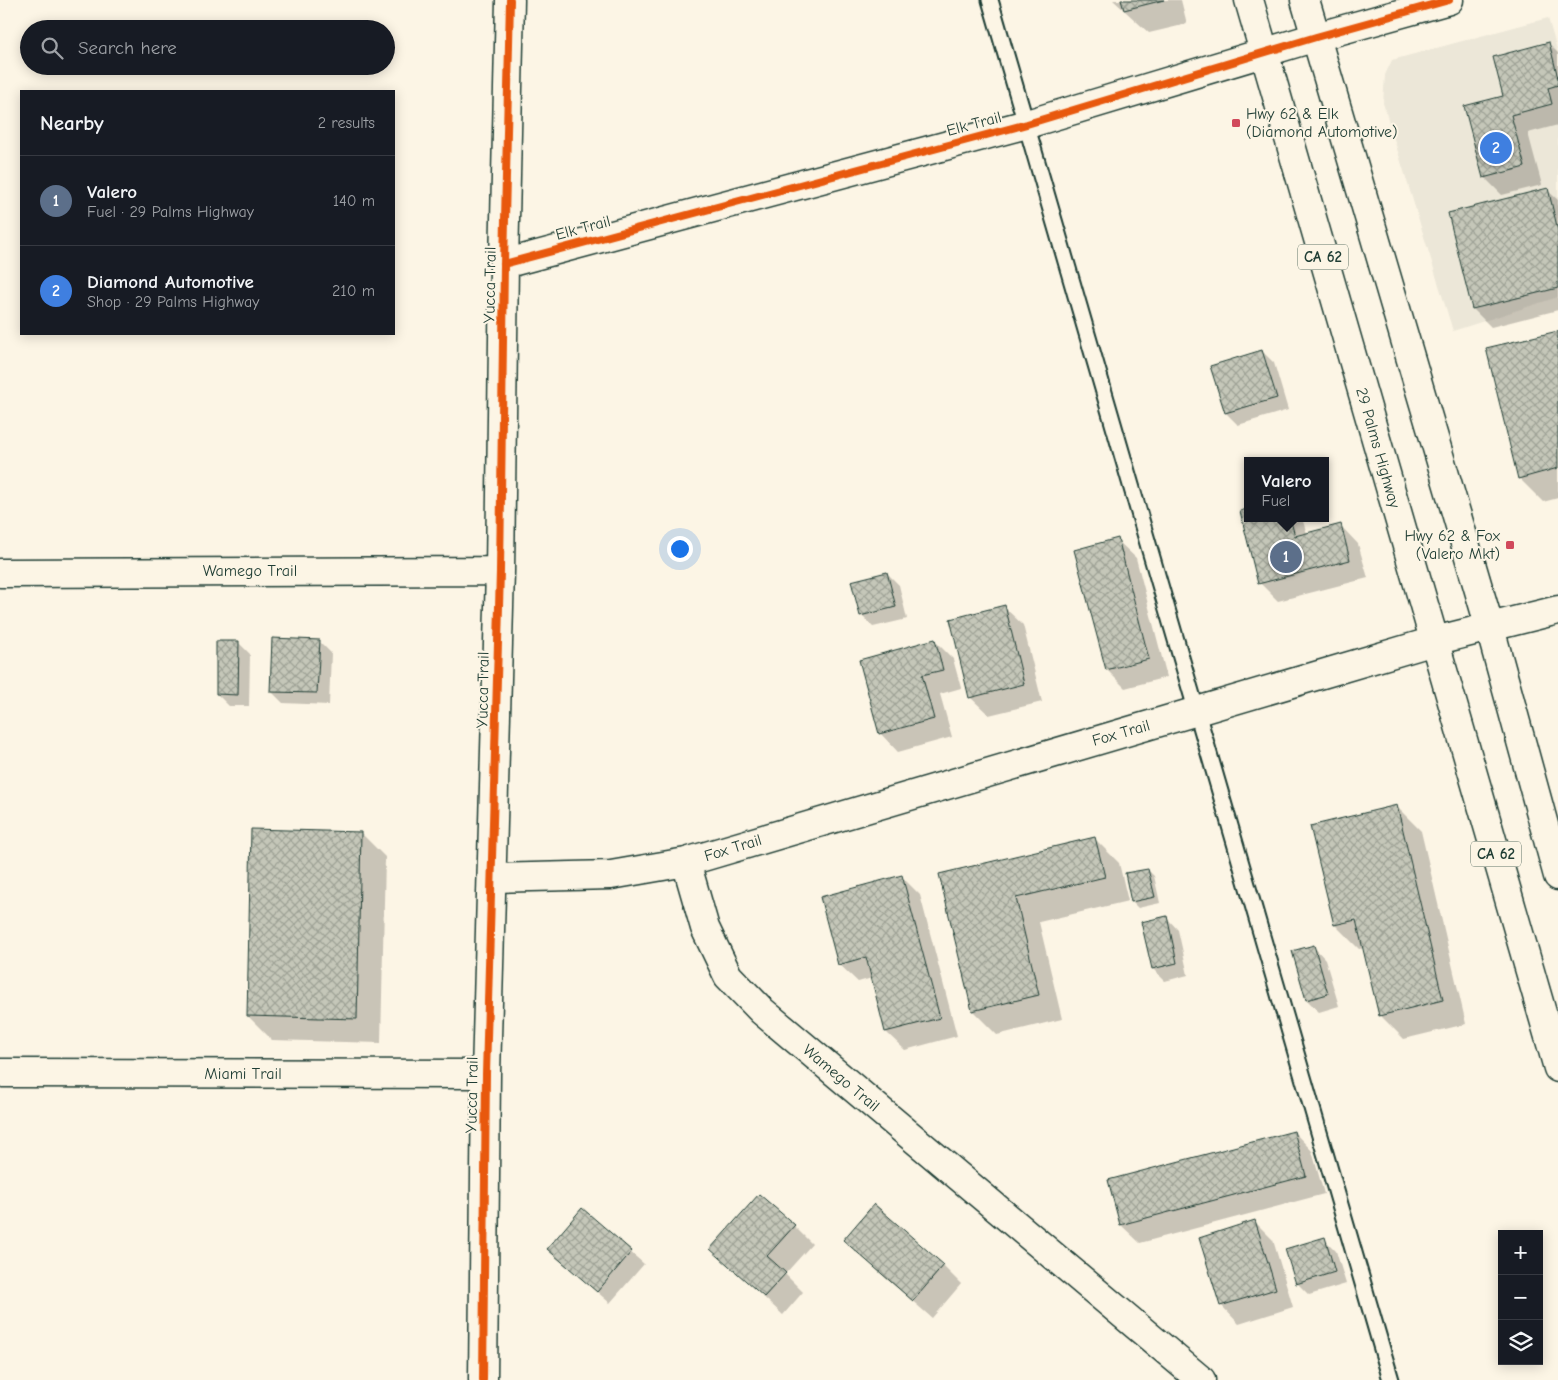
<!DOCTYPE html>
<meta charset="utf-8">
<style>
body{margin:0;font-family:"Comic Neue",sans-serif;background:#20242c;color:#f1f3f6}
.controls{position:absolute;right:15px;bottom:15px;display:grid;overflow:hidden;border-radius:0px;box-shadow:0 2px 12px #0003}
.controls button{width:45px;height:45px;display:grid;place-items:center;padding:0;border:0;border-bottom:1px solid #363941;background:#171b24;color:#f1f3f6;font:25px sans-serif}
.you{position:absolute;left:679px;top:548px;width:18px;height:18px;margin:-12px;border:4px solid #fff;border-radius:50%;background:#1a73e8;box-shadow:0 0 0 8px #1a73e833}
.badge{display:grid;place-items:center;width:32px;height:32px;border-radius:50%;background:#d1495b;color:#fff;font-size:16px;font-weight:700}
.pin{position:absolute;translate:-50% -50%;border:2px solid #fff;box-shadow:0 1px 5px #0006}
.popup{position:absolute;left:1244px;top:457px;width:85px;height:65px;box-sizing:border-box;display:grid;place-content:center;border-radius:0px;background:#171b24;filter:drop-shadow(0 1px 4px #0005);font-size:16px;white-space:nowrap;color:#9ea1a6}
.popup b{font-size:19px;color:#f1f3f6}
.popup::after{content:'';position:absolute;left:50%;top:100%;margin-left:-10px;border:10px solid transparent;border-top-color:#171b24}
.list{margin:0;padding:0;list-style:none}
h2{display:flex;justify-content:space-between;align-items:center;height:65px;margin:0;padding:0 20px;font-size:21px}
h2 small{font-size:16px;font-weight:400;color:#9ea1a6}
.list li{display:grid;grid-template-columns:32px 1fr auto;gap:15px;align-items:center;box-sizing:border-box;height:90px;padding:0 20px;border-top:1px solid #363941}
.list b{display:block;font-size:19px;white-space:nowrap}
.list p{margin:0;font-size:16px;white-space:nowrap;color:#9ea1a6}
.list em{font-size:16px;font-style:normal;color:#9ea1a6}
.icon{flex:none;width:28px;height:28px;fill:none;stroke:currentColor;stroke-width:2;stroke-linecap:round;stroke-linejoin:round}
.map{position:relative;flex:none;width:1558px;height:1380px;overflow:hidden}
.search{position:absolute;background:#171b24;box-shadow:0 2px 12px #0003;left:20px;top:20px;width:375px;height:55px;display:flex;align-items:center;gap:12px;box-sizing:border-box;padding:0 18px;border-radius:28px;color:#9ea1a6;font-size:19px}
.panel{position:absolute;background:#171b24;box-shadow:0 2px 12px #0003;left:20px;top:90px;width:375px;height:245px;border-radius:0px}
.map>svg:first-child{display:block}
</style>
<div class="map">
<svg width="1558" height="1380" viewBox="0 0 1558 1380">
<defs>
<pattern id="building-cross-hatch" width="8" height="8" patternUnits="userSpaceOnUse" patternTransform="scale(1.25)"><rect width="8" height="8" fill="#c5c7b9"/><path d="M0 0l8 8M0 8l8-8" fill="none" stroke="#9fa397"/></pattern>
</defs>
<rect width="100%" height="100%" fill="#fcf5e5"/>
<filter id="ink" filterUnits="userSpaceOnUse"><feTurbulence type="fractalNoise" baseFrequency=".02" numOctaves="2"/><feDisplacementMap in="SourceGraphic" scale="10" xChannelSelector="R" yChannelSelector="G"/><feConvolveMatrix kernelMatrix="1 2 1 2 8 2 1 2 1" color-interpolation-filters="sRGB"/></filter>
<g filter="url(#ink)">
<path fill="#ece7d8" d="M1548,18l10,35v244l-105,34 -70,-228 2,-28 7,-15z"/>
<path fill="#0003" d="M1113,0h68l6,24 -38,9z
M1548,43l10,10v72l-30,8 14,52 -40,10 -18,-18 20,-80z
M1547,190l11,10v110l-67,17 -18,-18z
M1558,332v166l-15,4 -24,-24z
M1262,351l12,12 14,47 -50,15 -12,-12z
M1247,510v8h55l5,16 33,-9 18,19 10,34 -90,23 -18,-18 -19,-71z
M1117,540l19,18 31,119 -42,11 -18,-18 -32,-119z
M887,573l12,12 8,34 -34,8 -12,-12z
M1004,607l19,18 19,77 -53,13 -19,-18z
M319,641l12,12 -2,52 -46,-2 -12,-12z
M935,641l18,18 8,29 -21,6 12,43 -54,15 -18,-19z
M238,642l12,12 -1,52h-20l-12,-12z
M1397,807l24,24 45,193 -62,15 -24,-24 -16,-67 -5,1 -24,-24z
M361,833l24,24 -4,186 -109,-3 -24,-24z
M1095,839l24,24 9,38 -89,21 23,97 -65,16 -24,-24 -32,-136z
M1148,870l6,6 6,27 -22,5 -6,-6z
M902,877l18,18 37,141 -52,14 -19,-18 -14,-54 -14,4 -19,-18z
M1166,917l12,13 10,45 -23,6 -12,-12z
M1313,946l12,13 14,47 -20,6 -12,-12 -13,-48z
M1294,1132l18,19 12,43 -184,49 -19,-18 -11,-44z
M582,1210l62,54 -34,39 -49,-42z
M1255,1222l18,18 20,67 -54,17 -18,-19z
M794,1226l18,18 -27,30 18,18 -20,23 -71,-66z
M1324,1239l12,12 10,33 -37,11 -12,-12z
M844,1240l99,26 18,18 -29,34 -69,-60z"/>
<path fill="url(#building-cross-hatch)" stroke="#1f3d34" d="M1121,0h43l-40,10z
M1549,42l9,36v7l-10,3 4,16 -41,11 14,52 -42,11 -19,-72 39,-10 -10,-39z
M1548,188l10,43v57l-86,21 -24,-96z
M1558,331v137l-40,11 -32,-131z
M1262,350l15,48 -52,15 -15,-47z
M1247,509v9h43l5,18 46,-12 9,36 -92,24 -18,-73z
M1118,538l31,121 -43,11 -32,-120z
M887,572l9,35 -36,9 -9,-35z
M1005,605l19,79 -55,14 -19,-79z
M272,638l48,2 -3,53 -47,-1z
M935,639l8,31 -21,5 12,44 -55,15 -20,-74z
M216,641h23l-1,54 -22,-1z
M1397,805l46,195 -64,16 -23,-96 -22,5 -24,-99z
M251,829l110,3 -4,187 -110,-3z
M1095,837l10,40 -89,21 23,97 -67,16 -33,-137z
M1148,869l7,28 -24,5 -6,-29z
M902,875l38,143 -55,14 -19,-75 -28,8 -18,-68z
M1167,916l10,47 -25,6 -11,-47z
M1314,945l14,49 -22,6 -14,-49z
M1294,1131l12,45 -186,49 -12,-45z
M759,1194l36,31 -28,31 19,17 -22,24 -54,-48z
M874,1204l70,61 -31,36 -70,-61z
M582,1208l50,43 -35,41 -50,-43z
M1255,1220l21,69 -56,17 -21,-68z
M1325,1237l10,35 -39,12 -11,-35z"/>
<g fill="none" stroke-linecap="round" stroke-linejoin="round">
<defs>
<path id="lane" d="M990,0l401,1380"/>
<path id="street" d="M504,264l523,-140 289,-87 133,-37
M0,573l500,-2
M686,862l748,-221 124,-31
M492,878l119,-3 75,-13 19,66 23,48 34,35 439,369
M0,1073l486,1
M483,1380l3,-306 14,-503 4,-307 6,-264"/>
<path id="primary" d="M1249,0l309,1068
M1305,0l185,628 68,248"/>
</defs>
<use href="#lane" stroke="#1f3d34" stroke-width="19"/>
<use href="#street" stroke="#1f3d34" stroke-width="31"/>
<use href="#primary" stroke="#1f3d34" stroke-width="31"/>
<use href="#lane" stroke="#fcf5e5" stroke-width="15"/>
<use href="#street" stroke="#fcf5e5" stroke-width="28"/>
<use href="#primary" stroke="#fcf5e5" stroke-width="28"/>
<defs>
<path id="cycleway" d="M504,264l523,-140 289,-87 133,-37
M483,1380l3,-306 14,-503 4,-307 6,-264"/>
</defs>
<use href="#cycleway" stroke="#fcf5e5" stroke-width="11"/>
<use href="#cycleway" stroke="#e8590c" stroke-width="8"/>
</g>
</g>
<g fill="#d1495b" stroke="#fcf5e5" stroke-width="2">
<rect x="1231" y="118" width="10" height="10" rx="2.5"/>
<rect x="1505" y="540" width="10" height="10" rx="2.5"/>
</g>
<g text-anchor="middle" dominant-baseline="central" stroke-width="4" stroke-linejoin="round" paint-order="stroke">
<g fill="#fcf5e5" stroke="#617469" stroke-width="1">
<rect x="1298" y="244.5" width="50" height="25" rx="4"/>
<rect x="1471" y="841.5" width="50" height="25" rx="4"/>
</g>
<g font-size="15" font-weight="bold" fill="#1f3d34">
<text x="1323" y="257">CA 62</text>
<text x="1496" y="854">CA 62</text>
</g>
<g font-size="16" fill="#1f3d34" stroke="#fcf5e5" text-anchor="start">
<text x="1246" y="114">Hwy 62 &amp; Elk<tspan x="1246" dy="18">(Diamond Automotive)</tspan></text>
<text x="1500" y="536" text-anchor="end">Hwy 62 &amp; Fox<tspan x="1500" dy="18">(Valero Mkt)</tspan></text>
</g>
<g font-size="16" fill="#1f3d34" stroke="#fcf5e5">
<text transform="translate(974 124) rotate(-15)">Elk Trail</text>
<text transform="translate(583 228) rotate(-15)">Elk Trail</text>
<text transform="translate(490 285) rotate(-89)">Yucca Trail</text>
<text transform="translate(1378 448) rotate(74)">29 Palms Highway</text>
<text x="250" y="571">Wamego Trail</text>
<text transform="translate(483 690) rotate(-89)">Yucca Trail</text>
<text transform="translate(1121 733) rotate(-16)">Fox Trail</text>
<text transform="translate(733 848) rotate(-17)">Fox Trail</text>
<text x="243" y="1074">Miami Trail</text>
<text transform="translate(841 1078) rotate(40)">Wamego Trail</text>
<text transform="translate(472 1095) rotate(-89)">Yucca Trail</text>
</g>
</g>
</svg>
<div class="controls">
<button>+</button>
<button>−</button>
<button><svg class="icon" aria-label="layers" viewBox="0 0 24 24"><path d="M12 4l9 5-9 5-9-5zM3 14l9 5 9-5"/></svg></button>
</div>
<div class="you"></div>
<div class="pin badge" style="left:1286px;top:557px;background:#5c6f8a">1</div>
<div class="popup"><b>Valero</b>Fuel</div>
<div class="pin badge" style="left:1496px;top:148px;background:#3f7fe0">2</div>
<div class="search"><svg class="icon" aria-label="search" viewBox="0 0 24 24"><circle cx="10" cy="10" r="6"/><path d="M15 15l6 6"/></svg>Search here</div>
<section class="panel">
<h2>Nearby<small>2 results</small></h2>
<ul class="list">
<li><span class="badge" style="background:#5c6f8a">1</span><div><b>Valero</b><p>Fuel · 29 Palms Highway</p></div><em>140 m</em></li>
<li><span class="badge" style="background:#3f7fe0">2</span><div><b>Diamond Automotive</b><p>Shop · 29 Palms Highway</p></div><em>210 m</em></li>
</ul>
</section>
</div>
